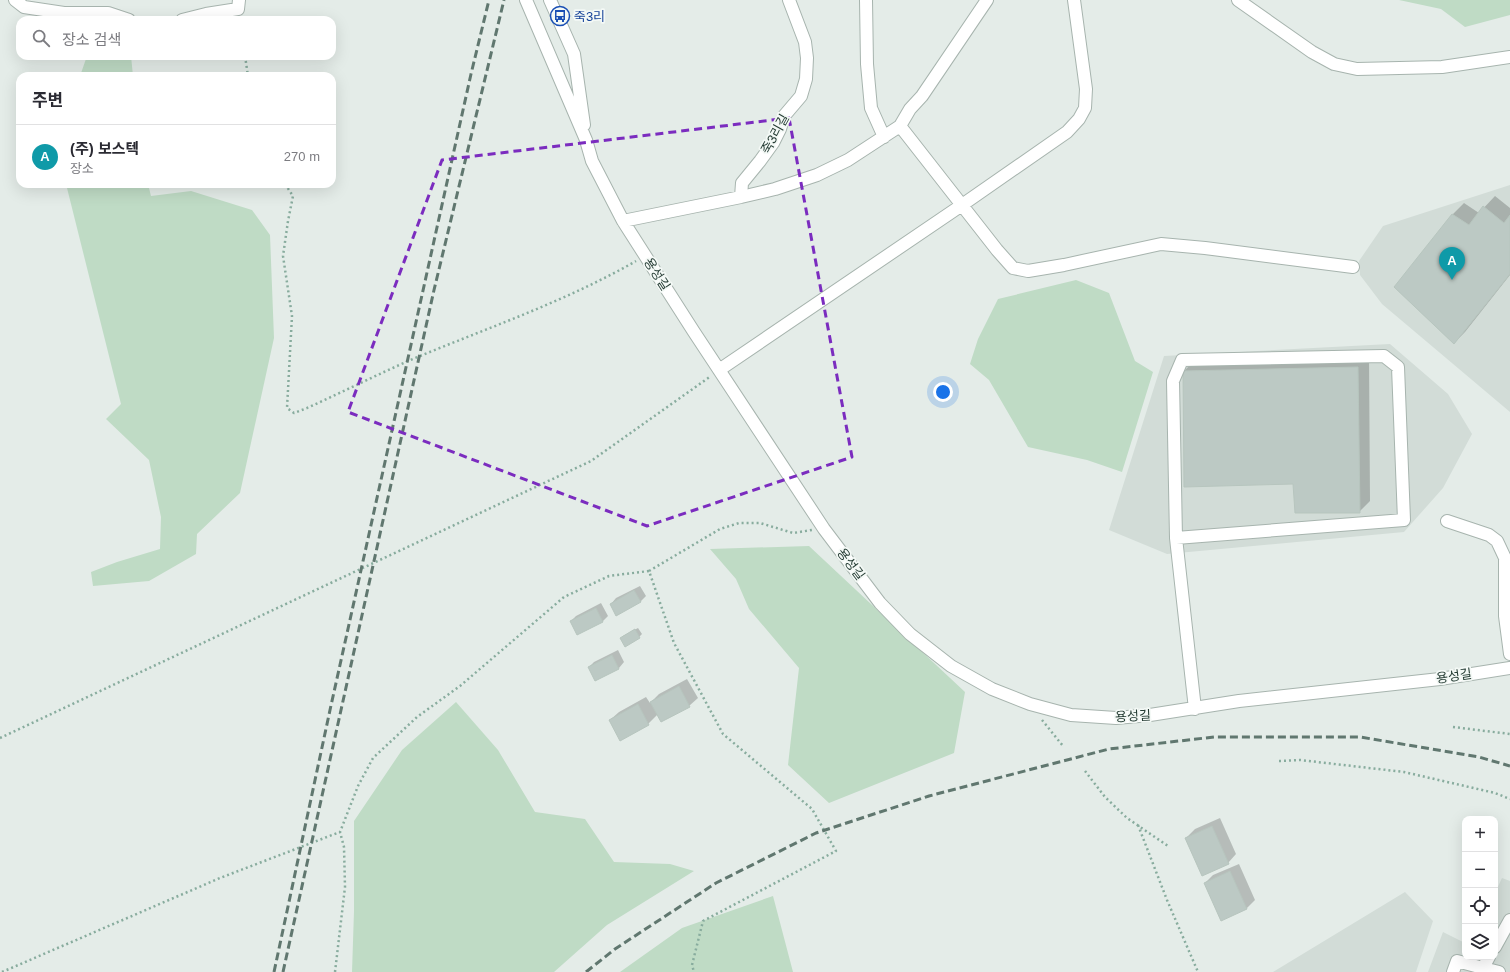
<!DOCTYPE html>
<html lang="ko">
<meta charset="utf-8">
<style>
body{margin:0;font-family:Helvetica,"Noto Sans KR",sans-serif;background:#f2f2f3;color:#2b2b33}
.controls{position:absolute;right:12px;bottom:12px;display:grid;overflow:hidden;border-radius:8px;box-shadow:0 4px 16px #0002}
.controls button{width:36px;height:36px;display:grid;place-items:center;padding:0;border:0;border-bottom:1px solid #e1e1e2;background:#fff;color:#2b2b33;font:20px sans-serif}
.you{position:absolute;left:943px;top:392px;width:14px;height:14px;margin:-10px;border:3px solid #fff;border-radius:50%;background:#1a73e8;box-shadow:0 0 0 6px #1a73e833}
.badge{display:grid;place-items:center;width:26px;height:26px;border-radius:50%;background:#2563eb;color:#fff;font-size:13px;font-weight:700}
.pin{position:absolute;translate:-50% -33px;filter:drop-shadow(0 1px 2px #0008)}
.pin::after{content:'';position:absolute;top:21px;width:14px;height:12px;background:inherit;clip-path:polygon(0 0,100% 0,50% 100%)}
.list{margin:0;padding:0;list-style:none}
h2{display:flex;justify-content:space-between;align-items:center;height:52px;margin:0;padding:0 16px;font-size:17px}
h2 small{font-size:13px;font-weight:400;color:#7c7c81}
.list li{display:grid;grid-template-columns:26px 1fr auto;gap:12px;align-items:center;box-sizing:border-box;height:64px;padding:0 16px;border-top:1px solid #e1e1e2}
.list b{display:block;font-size:15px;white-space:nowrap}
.list p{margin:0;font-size:13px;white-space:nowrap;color:#7c7c81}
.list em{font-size:13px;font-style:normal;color:#7c7c81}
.icon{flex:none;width:22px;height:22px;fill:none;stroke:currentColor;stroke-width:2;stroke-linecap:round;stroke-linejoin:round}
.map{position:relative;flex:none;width:1510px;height:972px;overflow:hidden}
.search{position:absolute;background:#fff;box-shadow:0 4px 16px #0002;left:16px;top:16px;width:320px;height:44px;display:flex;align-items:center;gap:10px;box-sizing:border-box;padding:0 14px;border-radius:12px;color:#7c7c81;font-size:15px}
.panel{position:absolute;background:#fff;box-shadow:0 4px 16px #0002;left:16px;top:72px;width:320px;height:116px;border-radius:12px}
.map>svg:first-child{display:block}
</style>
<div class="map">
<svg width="1510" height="972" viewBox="0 0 1510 972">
<rect width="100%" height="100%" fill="#e4ece8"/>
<path fill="#d2dcd7" d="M1510,185v227l-128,-108 -22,-29 -1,-14 24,-35z
M1390,344l58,50 24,40 -29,54 -39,44 -237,22 -58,-24 55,-174z
M1502,878l8,3v91h-82l15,-40 22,11v14h30v-64z
M1405,892l28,29 -17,51h-143z"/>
<path fill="#bfdbc5" d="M1399,0h111v15l-45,12 -24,-18z
M87,56h44l2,20h-53z
M66,184h82l3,12 40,-5 61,19 18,25 4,103 -34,155 -43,41 -1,20 -47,27 -56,5 -2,-14 26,-10 43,-13 1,-32 -12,-57 -43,-41 15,-15z
M1076,280l33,13 26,68 18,11 -31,100 -35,-12 -59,-13 -39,-67 -19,-16 8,-25 20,-40z
M809,546l156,146 -11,61 -125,50 -41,-38 11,-97 -50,-59 -13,-30 -26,-30z
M456,702l42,48 37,62 50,7 29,43 56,2 24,7 -87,54 -53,47h-202l2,-61v-90l48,-71z
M773,896l20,76h-173l62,-44z"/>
<path fill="#0003" d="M1495,196l15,12v67l-45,57 -11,11 -59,-56 58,-73 11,-11 15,10z
M1369,356l1,145 -11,11 -65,-29 -110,-112 11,-11z
M640,586l6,10 -6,6 -29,2 5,-6z
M601,603l7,13 -5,5h-32l5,-5z
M638,628l4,6 -3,3 -16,-1z
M618,650l6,12 -5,6 -24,11 -6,-12 5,-5z
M687,679l11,19 -9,8 -31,8 -10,10 -38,-4 9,-8 27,-15 4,6 9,-9z
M1220,818l16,36 -8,9 -42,-25 9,-9z
M1239,864l16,36 -8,8 -26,11 -16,-36 8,-8z"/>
<path fill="#bcc9c4" stroke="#b7c5be" d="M1483,206l21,17 6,-8v59l-56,70 -60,-57 58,-73 17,11z
M1358,367l2,146h-65l-2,-29 -109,3 -1,-116z
M634,590l7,12 -25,14 -6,-12z
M596,608l7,14 -26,13 -7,-14z
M635,629l5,9 -15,9 -5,-9z
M612,655l7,14 -24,12 -7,-14z
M679,686l11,21 -29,15 -11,-20z
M638,704l11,21 -29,16 -11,-21z
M1212,826l17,38 -27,12 -17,-38z
M1230,871l17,38 -26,12 -17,-38z"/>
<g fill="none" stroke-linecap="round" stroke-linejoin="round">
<defs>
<path id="minor" d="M15,0l9,7 40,6h44l21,7
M526,0l60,140 6,21 31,60 71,111 130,197 56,74 30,31 41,32 41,23 38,15 41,11 45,3 34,-3 89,-14 201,-22 70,-11
M550,0l24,54 10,71
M866,0l1,64 4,44 13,29
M1238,0l74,52 22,12 23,5 85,-2 68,-10
M182,20l24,-6 32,-5 1,-9
M900,126l97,124 16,18 15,3 36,-6 97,-21 44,4 148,19
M741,197l1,-14 18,-22 13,-18 7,-14 4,-13 17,-20 5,-17 1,-21 -2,-16 -16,-42
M623,221l118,-24 34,-8 42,-14 31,-15 52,-34 10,-17 12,-13 65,-96
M719,370l243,-165 105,-73 12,-13 6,-11 1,-19 -12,-89
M1447,521l42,14 8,6 8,17v58l5,38
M1176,538l-3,-157 9,-21 202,-4 14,11 6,153 -228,18 19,171
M1495,947l15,-27
M1483,968l16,4
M1453,972l4,-11 26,7 6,-11"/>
</defs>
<use href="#minor" stroke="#a7b4ae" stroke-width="14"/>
<path stroke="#88ac9e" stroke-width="2.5" stroke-dasharray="2 3" stroke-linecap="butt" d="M245,56l3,20
M285,184l8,12 -5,25 -5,35 9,60 -5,92 7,5 13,-5c38,-17 75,-36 113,-52 73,-30 148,-56 216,-95
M649,571l71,-42 19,-6h21l33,10 19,-3
M1042,720l21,26
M1453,727l57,7
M0,738l591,-277 120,-85
M1279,761l21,-1 104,12 91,21 15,6
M1085,771l20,26 22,21 41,28
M1138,825l29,75 31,72
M2,972l218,-94 120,-46 18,-46 15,-28 44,-41 43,-31 104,-89 45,-21 40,-5 25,72 49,91 89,75 24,42 -133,70 -11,44 2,7
M335,972l10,-85 -1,-40 -4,-15"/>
<use href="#minor" stroke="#fff" stroke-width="12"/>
<path stroke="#60776f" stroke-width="3" stroke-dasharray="8 4" stroke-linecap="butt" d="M274,972l56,-262 141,-636 18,-74
M283,972l151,-682 70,-290
M586,972l29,-23 101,-66 100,-50 113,-37 180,-47 105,-12h146l119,20 31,9"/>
</g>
<path fill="none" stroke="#7b2cbf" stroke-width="3" stroke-dasharray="8 5" stroke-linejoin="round" d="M789,118l63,339 -205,69 -299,-114 94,-252z"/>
<defs>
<symbol id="bus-ring" viewBox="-11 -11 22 22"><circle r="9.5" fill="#f4f9f6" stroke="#1a4fb4" stroke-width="1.5"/><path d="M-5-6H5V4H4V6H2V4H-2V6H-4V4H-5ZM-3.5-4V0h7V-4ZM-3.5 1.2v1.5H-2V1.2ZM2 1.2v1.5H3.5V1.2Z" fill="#1a4fb4"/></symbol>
</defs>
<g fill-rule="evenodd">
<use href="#bus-ring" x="549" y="5" width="22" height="22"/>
</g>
<g text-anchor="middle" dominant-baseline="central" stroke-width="3.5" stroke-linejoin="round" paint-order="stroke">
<g font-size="13" fill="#164399" stroke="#f4f9f6" text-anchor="start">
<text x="574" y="16">죽3리</text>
</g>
<g font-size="13" fill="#253c34" stroke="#f4f9f6">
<text transform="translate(775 134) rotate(-61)">죽3리길</text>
<text transform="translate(657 274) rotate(57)">용성길</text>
<text transform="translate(851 564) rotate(53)">용성길</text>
<text transform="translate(1454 676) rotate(-8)">용성길</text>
<text transform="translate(1133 716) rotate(-3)">용성길</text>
</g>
</g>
</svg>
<div class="controls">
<button>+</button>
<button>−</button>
<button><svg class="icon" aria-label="locate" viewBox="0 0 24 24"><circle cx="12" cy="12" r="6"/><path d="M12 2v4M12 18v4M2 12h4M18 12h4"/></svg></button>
<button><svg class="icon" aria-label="layers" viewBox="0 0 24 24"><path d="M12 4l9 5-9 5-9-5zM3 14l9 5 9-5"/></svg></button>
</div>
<div class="you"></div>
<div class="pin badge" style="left:1452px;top:280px;background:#0f9aa8">A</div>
<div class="search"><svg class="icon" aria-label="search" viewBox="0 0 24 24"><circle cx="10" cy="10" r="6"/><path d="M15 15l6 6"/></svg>장소 검색</div>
<section class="panel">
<h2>주변<small></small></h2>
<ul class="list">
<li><span class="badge" style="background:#0f9aa8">A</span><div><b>(주) 보스텍</b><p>장소</p></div><em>270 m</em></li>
</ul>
</section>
</div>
